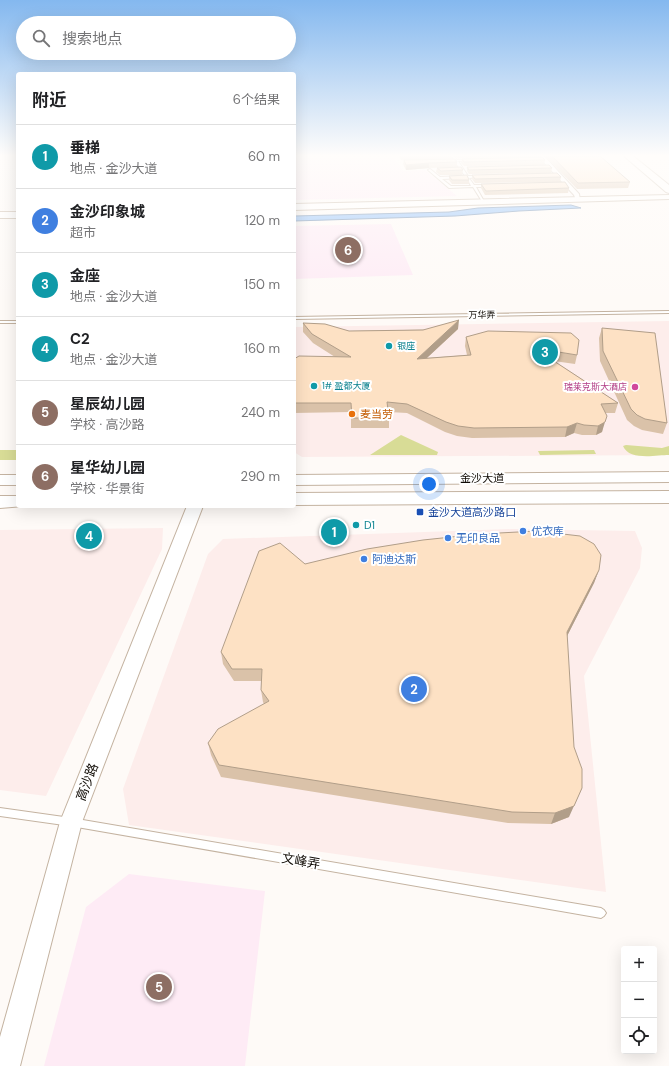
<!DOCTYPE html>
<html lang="zh">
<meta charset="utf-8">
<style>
body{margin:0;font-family:"DM Sans","Noto Sans SC",sans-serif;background:#f2f2f2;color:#202124}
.controls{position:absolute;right:12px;bottom:12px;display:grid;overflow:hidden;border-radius:4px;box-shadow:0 4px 16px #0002}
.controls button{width:36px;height:36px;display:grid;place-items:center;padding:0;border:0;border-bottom:1px solid #e0e0e0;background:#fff;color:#202124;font:20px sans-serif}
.you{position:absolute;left:429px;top:484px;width:14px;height:14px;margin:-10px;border:3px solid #fff;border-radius:50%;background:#1a73e8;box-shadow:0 0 0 6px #1a73e833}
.badge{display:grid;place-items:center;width:26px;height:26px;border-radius:50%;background:#486d27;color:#fff;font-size:13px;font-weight:700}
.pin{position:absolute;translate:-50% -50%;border:2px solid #fff;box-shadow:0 1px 4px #0006}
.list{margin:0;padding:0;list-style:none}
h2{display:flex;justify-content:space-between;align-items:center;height:52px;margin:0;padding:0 16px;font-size:17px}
h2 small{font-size:13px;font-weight:400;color:#757577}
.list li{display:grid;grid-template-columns:26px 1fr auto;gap:12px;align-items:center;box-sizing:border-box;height:64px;padding:0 16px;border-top:1px solid #e0e0e0}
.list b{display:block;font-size:15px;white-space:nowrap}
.list p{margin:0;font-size:13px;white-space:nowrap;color:#757577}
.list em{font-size:13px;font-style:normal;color:#757577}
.icon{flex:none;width:22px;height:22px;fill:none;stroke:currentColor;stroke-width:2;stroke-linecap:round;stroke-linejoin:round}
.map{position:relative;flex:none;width:669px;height:1066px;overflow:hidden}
.search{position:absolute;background:#fff;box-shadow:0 4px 16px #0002;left:16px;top:16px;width:280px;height:44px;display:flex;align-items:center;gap:10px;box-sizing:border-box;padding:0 14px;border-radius:22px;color:#757577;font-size:15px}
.panel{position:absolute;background:#fff;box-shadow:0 4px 16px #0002;left:16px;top:72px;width:280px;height:436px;border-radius:4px}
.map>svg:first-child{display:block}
</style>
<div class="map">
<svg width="669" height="1066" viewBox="0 0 669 1066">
<rect width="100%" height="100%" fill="#fefaf7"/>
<path fill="#fdedeb" d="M669,321v134l-367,2 -8,-5v-125z
M163,528l-1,21 -116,247 -46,-6v-260z
M512,529l123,2 7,17 -2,20 -56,108 22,216 -477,-67 -6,-36 85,-235 15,-15z"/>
<path fill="#feebf5" d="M294,156h99l10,15 22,-1 32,26 -163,4z
M391,224l22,51 -119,4v-53z
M129,874l136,17 -20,175h-201l42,-159z"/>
<path fill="#d8dc96" d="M401,435l37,17 -1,3h-67z
M626,445l36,3 7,-2v9c-13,0 -40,6 -46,-9z
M0,450h18v10h-18z
M594,450l2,4 -56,1 -2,-4z"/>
<path fill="#8ebffa" stroke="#6889b0" d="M571,205l10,3 -62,3 -64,5 -161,5v-5l155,-4 29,-4z"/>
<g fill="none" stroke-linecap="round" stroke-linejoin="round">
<defs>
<path id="service" d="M452,156h2l3,4 13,-1 -1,2h-11l10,15h12l1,1 -12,1 5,7h15l-1,2h-12l9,16h-2l-10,-16 -24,1 -21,-18 2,-1 10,8 25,-1 -10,-14 -7,-1 6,-1zM467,178l4,8h-20l-9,-7z
M669,311v2l-375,6v-2z
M0,321h18v2h-18z
M0,808l71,10 530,90 3,2 2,3 -2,3 -3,2 -530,-92 -71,-10z"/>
<path id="minor" d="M538,156h6l35,38 1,6h-4l-2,-5z"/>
<path id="tertiary" d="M669,195v4l-375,11v-6z
M0,212h18v6h-18z
M187,506h16l-121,316 -62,244h-20v-29l60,-215z"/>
<path id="secondary" d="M624,156h9l36,29v8l-3,-1z
M669,472v10l-375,3v-10z
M0,475h18v10h-18z
M669,491v12l-375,2v-12z
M0,496h18v10h6l-24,2z"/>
</defs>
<use href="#service" stroke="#c4b3a1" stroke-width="2"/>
<use href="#minor" stroke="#c4b3a1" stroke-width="2"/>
<use href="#tertiary" stroke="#c4b3a1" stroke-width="2"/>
<use href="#secondary" stroke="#c4b3a1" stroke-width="2"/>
<use href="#service" fill="#fff" fill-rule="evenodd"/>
<use href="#minor" fill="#fff" fill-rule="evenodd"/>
<use href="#tertiary" fill="#fff" fill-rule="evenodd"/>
<use href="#secondary" fill="#fff" fill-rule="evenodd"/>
</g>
<path fill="#dac2a9" d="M399,156h53v3l-51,1z
M454,156h83v1l-79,1z
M545,156h55l30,26 -2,6 -51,1z
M462,159l83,1 -1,5 -80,1 -3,-3z
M404,160l53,2v5l-28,1 -23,2 -3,-6z
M467,167l85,1 -1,5 -82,1 -2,-3z
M437,168l26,2 -1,5h-22l-4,-3z
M472,175l89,2 -1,5 -85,1 -3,-4z
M449,176l20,4v4h-17l-3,-4z
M481,184l88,4 -1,5 -83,2 -4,-7z
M303,323l46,8 109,-2 -31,29 40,-3 -2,-9 1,-9 111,18 -2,9 -21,-3 64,42 -3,10h-10l-3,19 -6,3h-14l-8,-2 -9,4 -93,1 -15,-2 -12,-4 -38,-19 -18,-1v16h-38v-16l-57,1v-54l41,-2 -22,-14 -10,-11z
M602,328l65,95 -4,11 -21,-4 -8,-4 -7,-6 -27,-59 -1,-23z
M305,564l294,6 -5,13 -27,53 2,181 -18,7 -43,-1 -287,-46 -10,-22 -3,-12 56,-39 -1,-2 -2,-12 1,-9h-28l-11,-17 -2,-12z"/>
<path fill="#b19e89" d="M429,163v5l-23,2v-5z
M459,320l-1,9 -42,39 1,-9z
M605,422l-3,10 -6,3 2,-9z
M577,423l-3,10 -9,4 2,-10z
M599,570l-5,13 -31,61 4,-12z
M582,788l-13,29 -18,7 4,-11z"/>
<path fill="#fde1c4" stroke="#b19e89" d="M552,156h48l30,26 -52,1z
M542,157l3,3 -81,2 -2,-3z
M455,159l2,3 -28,1 -23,2 -2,-5z
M549,165l3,3 -83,2 -2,-3z
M461,167l2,3 -22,1 -4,-3z
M557,173l4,4 -86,2 -3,-4z
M467,175l2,5h-17l-3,-4z
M565,182l4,6 -83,3 -5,-7z
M459,320l-42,39 54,-4 -5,-18 22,-6 83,2 8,7 -2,15 -43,-7 84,55 -17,1 6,12 -2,6 -7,4 -14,-1 -7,-2 -10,4 -93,1 -16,-2 -12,-4 -39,-18 -20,-2 2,16h-37l-1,-15h-57v-44l5,-3 52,1 -39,-23 -9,-11 22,1 24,7 74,-1z
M602,328l53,5 12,90 -22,-4 -8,-4 -6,-6 -28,-58z
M537,531l43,5 14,8 7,11 -2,15 -32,62 7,115 8,22v19l-8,18 -19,7 -43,-1 -293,-47 -11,-22 10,-14 51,-28 -8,-11 1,-21h-30l-11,-17 38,-101 21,-8 25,21 62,-15 56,-9 57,-6z"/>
<linearGradient id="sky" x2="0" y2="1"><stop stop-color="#84b8ef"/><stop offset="0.51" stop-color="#fffdfb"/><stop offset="1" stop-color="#fffdfb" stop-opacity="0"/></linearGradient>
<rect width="669" height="305" fill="url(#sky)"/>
<g fill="#0f9aa8" stroke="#fff" stroke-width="1.5">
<circle cx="389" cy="346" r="4"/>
<circle cx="314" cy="386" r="4"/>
<circle cx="356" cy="525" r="4"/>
</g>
<circle fill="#d1479c" stroke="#fff" stroke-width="1.5" cx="635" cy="387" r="4"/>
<circle fill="#e8710a" stroke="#fff" stroke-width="1.5" cx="352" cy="414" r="4"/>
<rect fill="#1a4fb4" stroke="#fff" stroke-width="1.5" x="416" y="508" width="8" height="8" rx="2"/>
<g fill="#3f7fe0" stroke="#fff" stroke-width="1.5">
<circle cx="523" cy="531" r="4"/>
<circle cx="448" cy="538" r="4"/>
<circle cx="364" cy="559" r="4"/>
</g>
<g text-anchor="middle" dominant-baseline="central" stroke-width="4" stroke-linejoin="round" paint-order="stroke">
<g font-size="9" fill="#100b05" stroke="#fff">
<text transform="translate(482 315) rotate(-1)">万华弄</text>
</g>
<g font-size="9" fill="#0d838f" stroke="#fff" text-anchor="start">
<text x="397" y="346">银座</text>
<text x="322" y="386">1# 盈都大厦</text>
</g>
<g font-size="9" fill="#b23c85" stroke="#fff" text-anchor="end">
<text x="627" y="387">瑞莱克斯大酒店</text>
</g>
<g font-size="11" fill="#c56008" stroke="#fff" text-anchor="start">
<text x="360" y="414">麦当劳</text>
</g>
<g font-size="11" fill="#100b05" stroke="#fff">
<text x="482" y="478">金沙大道</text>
</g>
<g font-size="11" fill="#164399" stroke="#fff" text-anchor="start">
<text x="428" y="512">金沙大道高沙路口</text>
</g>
<g font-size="11" fill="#0d838f" stroke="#fff" text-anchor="start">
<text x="364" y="525">D1</text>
</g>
<g font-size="11" fill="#366cbe" stroke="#fff" text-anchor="start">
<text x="531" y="531">优衣库</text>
<text x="456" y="538">无印良品</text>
<text x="372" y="559">阿迪达斯</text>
</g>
<g font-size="13" fill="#100b05" stroke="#fff">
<text transform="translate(87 782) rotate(-69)">高沙路</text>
<text transform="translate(301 861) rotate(10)">文峰弄</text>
</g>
</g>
</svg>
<div class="controls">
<button>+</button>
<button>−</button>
<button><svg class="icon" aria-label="locate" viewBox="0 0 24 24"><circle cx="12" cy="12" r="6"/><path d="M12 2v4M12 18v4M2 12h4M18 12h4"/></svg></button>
</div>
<div class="you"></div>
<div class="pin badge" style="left:334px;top:532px;background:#0f9aa8">1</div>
<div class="pin badge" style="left:414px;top:689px;background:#3f7fe0">2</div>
<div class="pin badge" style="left:545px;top:352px;background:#0f9aa8">3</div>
<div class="pin badge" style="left:89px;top:536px;background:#0f9aa8">4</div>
<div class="pin badge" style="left:159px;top:987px;background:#8d6e63">5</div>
<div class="pin badge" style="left:348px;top:250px;background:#8d6e63">6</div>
<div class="search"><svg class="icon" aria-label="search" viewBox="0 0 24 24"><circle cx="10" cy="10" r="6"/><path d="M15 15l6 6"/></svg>搜索地点</div>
<section class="panel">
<h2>附近<small>6个结果</small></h2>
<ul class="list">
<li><span class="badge" style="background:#0f9aa8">1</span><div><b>垂梯</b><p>地点 · 金沙大道</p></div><em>60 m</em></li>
<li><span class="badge" style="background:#3f7fe0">2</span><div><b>金沙印象城</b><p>超市</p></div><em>120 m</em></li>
<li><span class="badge" style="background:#0f9aa8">3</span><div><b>金座</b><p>地点 · 金沙大道</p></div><em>150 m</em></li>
<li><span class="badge" style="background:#0f9aa8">4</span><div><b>C2</b><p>地点 · 金沙大道</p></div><em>160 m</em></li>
<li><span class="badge" style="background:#8d6e63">5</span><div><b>星辰幼儿园</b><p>学校 · 高沙路</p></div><em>240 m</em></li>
<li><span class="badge" style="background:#8d6e63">6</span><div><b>星华幼儿园</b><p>学校 · 华景街</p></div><em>290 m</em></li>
</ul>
</section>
</div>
